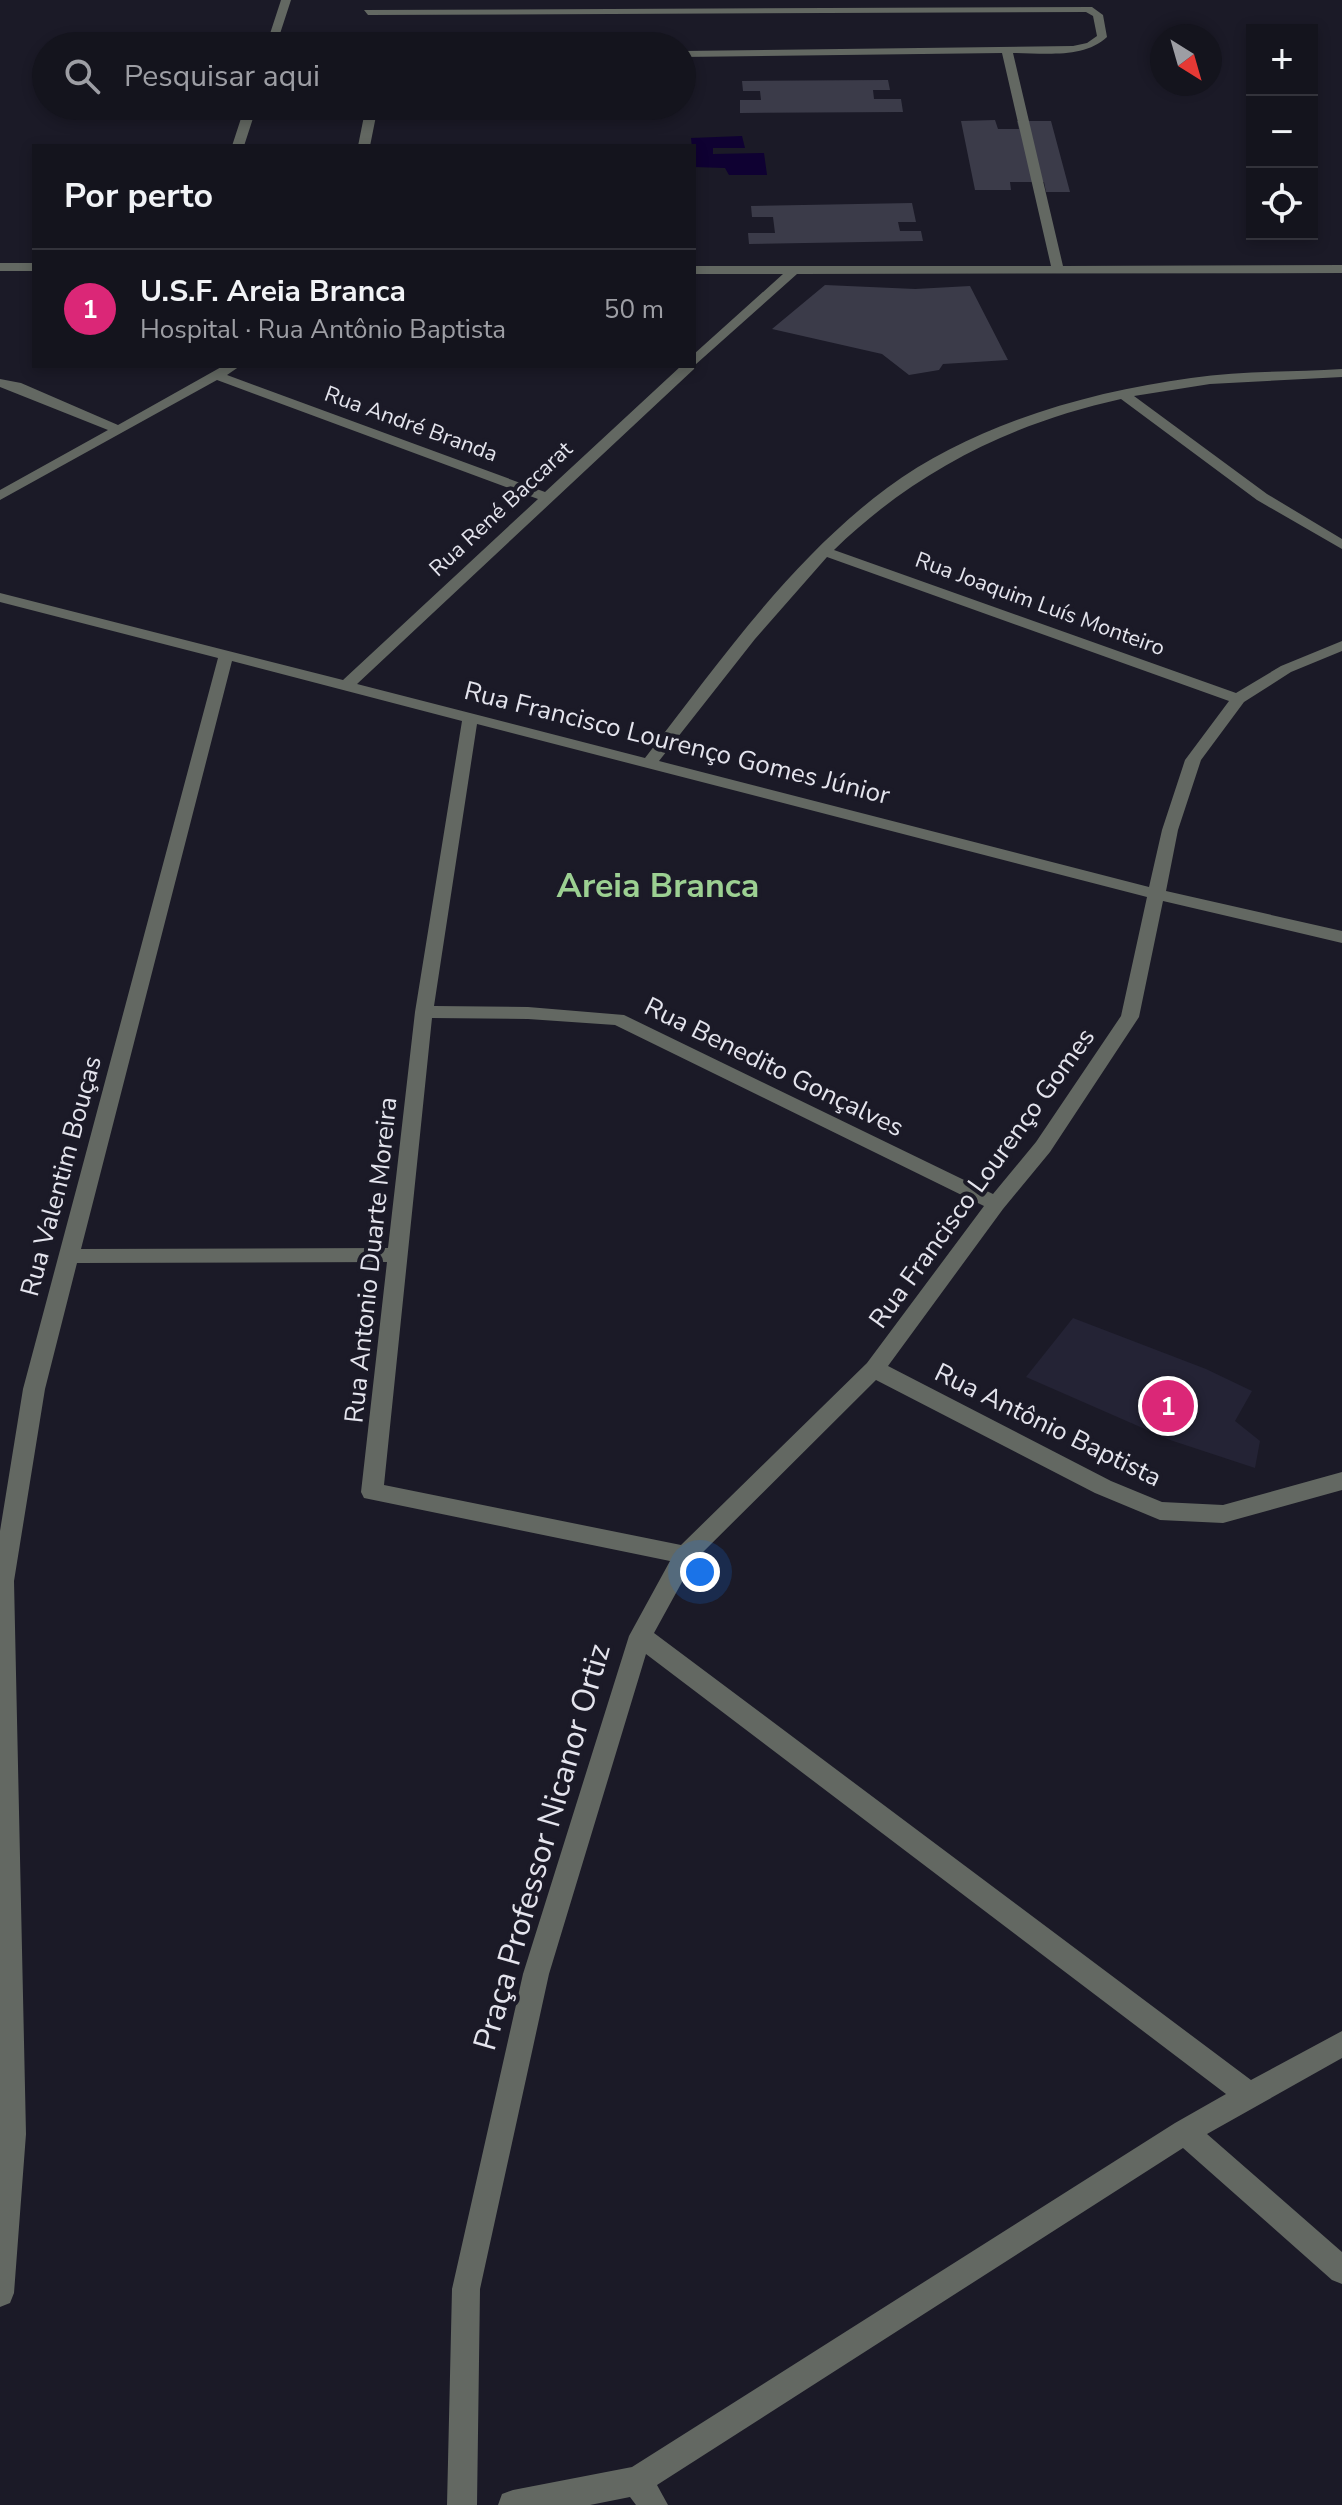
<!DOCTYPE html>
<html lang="pt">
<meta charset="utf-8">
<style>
body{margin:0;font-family:"Nunito Sans",sans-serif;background:#1d1d26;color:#f1f3f6}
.controls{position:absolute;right:24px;top:24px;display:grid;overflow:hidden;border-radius:0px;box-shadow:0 4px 12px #0003}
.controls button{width:72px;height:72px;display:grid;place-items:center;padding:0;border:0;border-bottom:2px solid #33333b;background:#14141d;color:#f1f3f6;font:40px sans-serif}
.compass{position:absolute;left:1150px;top:24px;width:72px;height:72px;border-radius:50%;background:#14141d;box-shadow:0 4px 12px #0003;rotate:143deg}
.you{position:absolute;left:700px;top:1572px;width:28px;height:28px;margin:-20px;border:6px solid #fff;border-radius:50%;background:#1a73e8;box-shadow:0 0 0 12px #1a73e833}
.badge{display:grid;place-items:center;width:52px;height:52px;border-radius:50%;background:#db2777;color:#fff;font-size:26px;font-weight:700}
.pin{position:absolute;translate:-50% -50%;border:4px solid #fff;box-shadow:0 2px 8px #0006}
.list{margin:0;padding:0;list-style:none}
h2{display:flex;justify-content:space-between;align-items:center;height:104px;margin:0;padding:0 32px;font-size:34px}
h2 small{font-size:26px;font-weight:400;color:#9d9ea4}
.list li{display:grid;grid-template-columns:52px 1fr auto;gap:24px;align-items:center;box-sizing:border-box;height:120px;padding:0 32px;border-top:2px solid #33333b}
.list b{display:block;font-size:30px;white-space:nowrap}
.list p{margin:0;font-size:26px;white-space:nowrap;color:#9d9ea4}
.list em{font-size:26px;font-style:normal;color:#9d9ea4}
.icon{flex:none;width:44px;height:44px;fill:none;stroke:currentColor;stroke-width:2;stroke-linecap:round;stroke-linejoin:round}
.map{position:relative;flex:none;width:1342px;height:2505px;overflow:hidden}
.search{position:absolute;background:#14141d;box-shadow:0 4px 12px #0003;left:32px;top:32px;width:664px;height:88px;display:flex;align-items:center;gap:20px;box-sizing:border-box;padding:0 28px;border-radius:44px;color:#9d9ea4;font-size:30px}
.panel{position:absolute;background:#14141d;box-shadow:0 4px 12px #0003;left:32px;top:144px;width:664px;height:224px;border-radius:0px}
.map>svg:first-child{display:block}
</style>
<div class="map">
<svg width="1342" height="2505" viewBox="0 0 1342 2505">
<rect width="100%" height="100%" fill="#1b1a27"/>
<path fill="#242335" d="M1073,1318l133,51 46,22 -17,30 25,20 -5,27 -85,-28 -144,-63z"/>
<path fill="#0f0132" d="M742,136l3,12h-32v6l51,-1 3,22h-38l-4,-7 -31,-1 -3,-29z"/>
<path fill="#3b3b49" d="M888,80l2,10h-17l1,9h27l2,13 -163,1v-13h21l-1,-9h-17l-1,-10z
M511,106h162v7h-163z
M995,120l3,9h21l-2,-8h34l19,71h-24l-2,-10h-34l1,8h-36l-14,-69z
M912,203l4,19h-18l2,9h21l2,10 -174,3 -1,-11h27l-2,-16h-21l-1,-11z
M825,285l90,4 55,-3 38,74 -65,4 -4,6 -30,5 -27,-21 -110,-25z"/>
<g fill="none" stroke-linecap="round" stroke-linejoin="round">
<path fill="#636862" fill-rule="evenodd" d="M281,0h10l-15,46h-10z
M1092,7l11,8 4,22c-23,22 -64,16 -94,16l50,213 279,-1v8l-545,1 -102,91 -1,4 -337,315 288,74c73,-94 145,-198 242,-270 85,-63 200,-96 304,-110 50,-7 101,-6 151,-9v8l-132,7 -76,12 133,98 75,45v10l-85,-49 -136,-101c-109,24 -206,72 -287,151l402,143 45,-27 61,-25v10l-51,21 -47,30 -43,58 -23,70 -12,61 176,40v12l-179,-42 -24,116 -89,135 -47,57 -115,157 223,115 51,21 61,3 119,-33v18l-119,33 -63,-3 -65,-27 -219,-113 -183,182 -39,71 597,447 91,-49v27l-135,76 135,118v32l-10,-4 -149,-132 -526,337 11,20h-32l-6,-8 -40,8h-92l4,-11 11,-4 119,-23 543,-344 51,-29 -580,-440 -97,320 -69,315 -3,216h-30l5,-216 71,-315 106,-338 41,-75 -306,-63 -3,-6 26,-230 -310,1 -32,126 -31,192 12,553 -12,159 -4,10 -10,4v-776l23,-142 195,-731 -218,-56v-9l343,87 195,-181 -321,-119 -217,120v-10l108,-60 -108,-43v-8l21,4 97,42 105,-59h17l-13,9 318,117 136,-126h13v-12l89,-80h-89v-8h357l-49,-213 -320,4v-6l391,-5 14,-3 10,-7 -4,-20 -7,-4 -718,3 -4,-5zM827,557l402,144 -44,59 -23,70 -13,57 -490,-126 96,-122zM232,661l230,60 -47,291 -27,236 -307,1zM477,724l670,173 -26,119 -85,126 -43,52 -369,-179 -96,-8 -94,-1zM432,1018l96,1 87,6 369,181 -117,157 -186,182 -297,-60z
M245,106h12l-13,40h-12z
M366,106h12l-8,40h-12z
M0,263h34v8h-34z"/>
</g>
<g text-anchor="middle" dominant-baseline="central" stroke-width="8" stroke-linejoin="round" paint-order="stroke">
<g font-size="22" fill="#e4e4ed" stroke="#1b1a27">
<text transform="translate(411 424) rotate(20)">Rua André Branda</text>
<text transform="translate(501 509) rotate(-43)">Rua René Baccarat</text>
<text transform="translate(1040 604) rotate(20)">Rua Joaquim Luís Monteiro</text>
</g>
<g font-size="26" fill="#e4e4ed" stroke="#1b1a27">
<text transform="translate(677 743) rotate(14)">Rua Francisco Lourenço Gomes Júnior</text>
<text transform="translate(774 1067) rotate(26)">Rua Benedito Gonçalves</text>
<text transform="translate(61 1176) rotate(-75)">Rua Valentim Bouças</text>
<text transform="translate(982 1178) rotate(-54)">Rua Francisco Lourenço Gomes</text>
<text transform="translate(371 1260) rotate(-84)">Rua Antonio Duarte Moreira</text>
<text transform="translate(1048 1425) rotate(26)">Rua Antônio Baptista</text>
</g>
<g font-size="32" fill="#e4e4ed" stroke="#1b1a27">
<text transform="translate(542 1847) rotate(-74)">Praça Professor Nicanor Ortiz</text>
</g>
<g font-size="34" font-weight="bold" fill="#9cd092" stroke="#1b1a27">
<text x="658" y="886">Areia Branca</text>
</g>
</g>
</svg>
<div class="controls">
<button>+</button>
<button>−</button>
<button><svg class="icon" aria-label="locate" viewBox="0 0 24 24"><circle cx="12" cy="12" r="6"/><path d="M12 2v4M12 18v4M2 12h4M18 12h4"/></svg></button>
</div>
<svg class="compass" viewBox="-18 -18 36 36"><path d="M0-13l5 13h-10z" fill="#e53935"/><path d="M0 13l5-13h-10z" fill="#9d9ea4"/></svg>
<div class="you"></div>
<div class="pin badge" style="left:1168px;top:1406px">1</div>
<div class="search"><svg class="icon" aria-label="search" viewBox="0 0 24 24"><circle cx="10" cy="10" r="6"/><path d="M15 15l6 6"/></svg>Pesquisar aqui</div>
<section class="panel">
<h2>Por perto<small></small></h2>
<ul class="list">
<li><span class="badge">1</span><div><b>U.S.F. Areia Branca</b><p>Hospital · Rua Antônio Baptista</p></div><em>50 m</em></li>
</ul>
</section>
</div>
